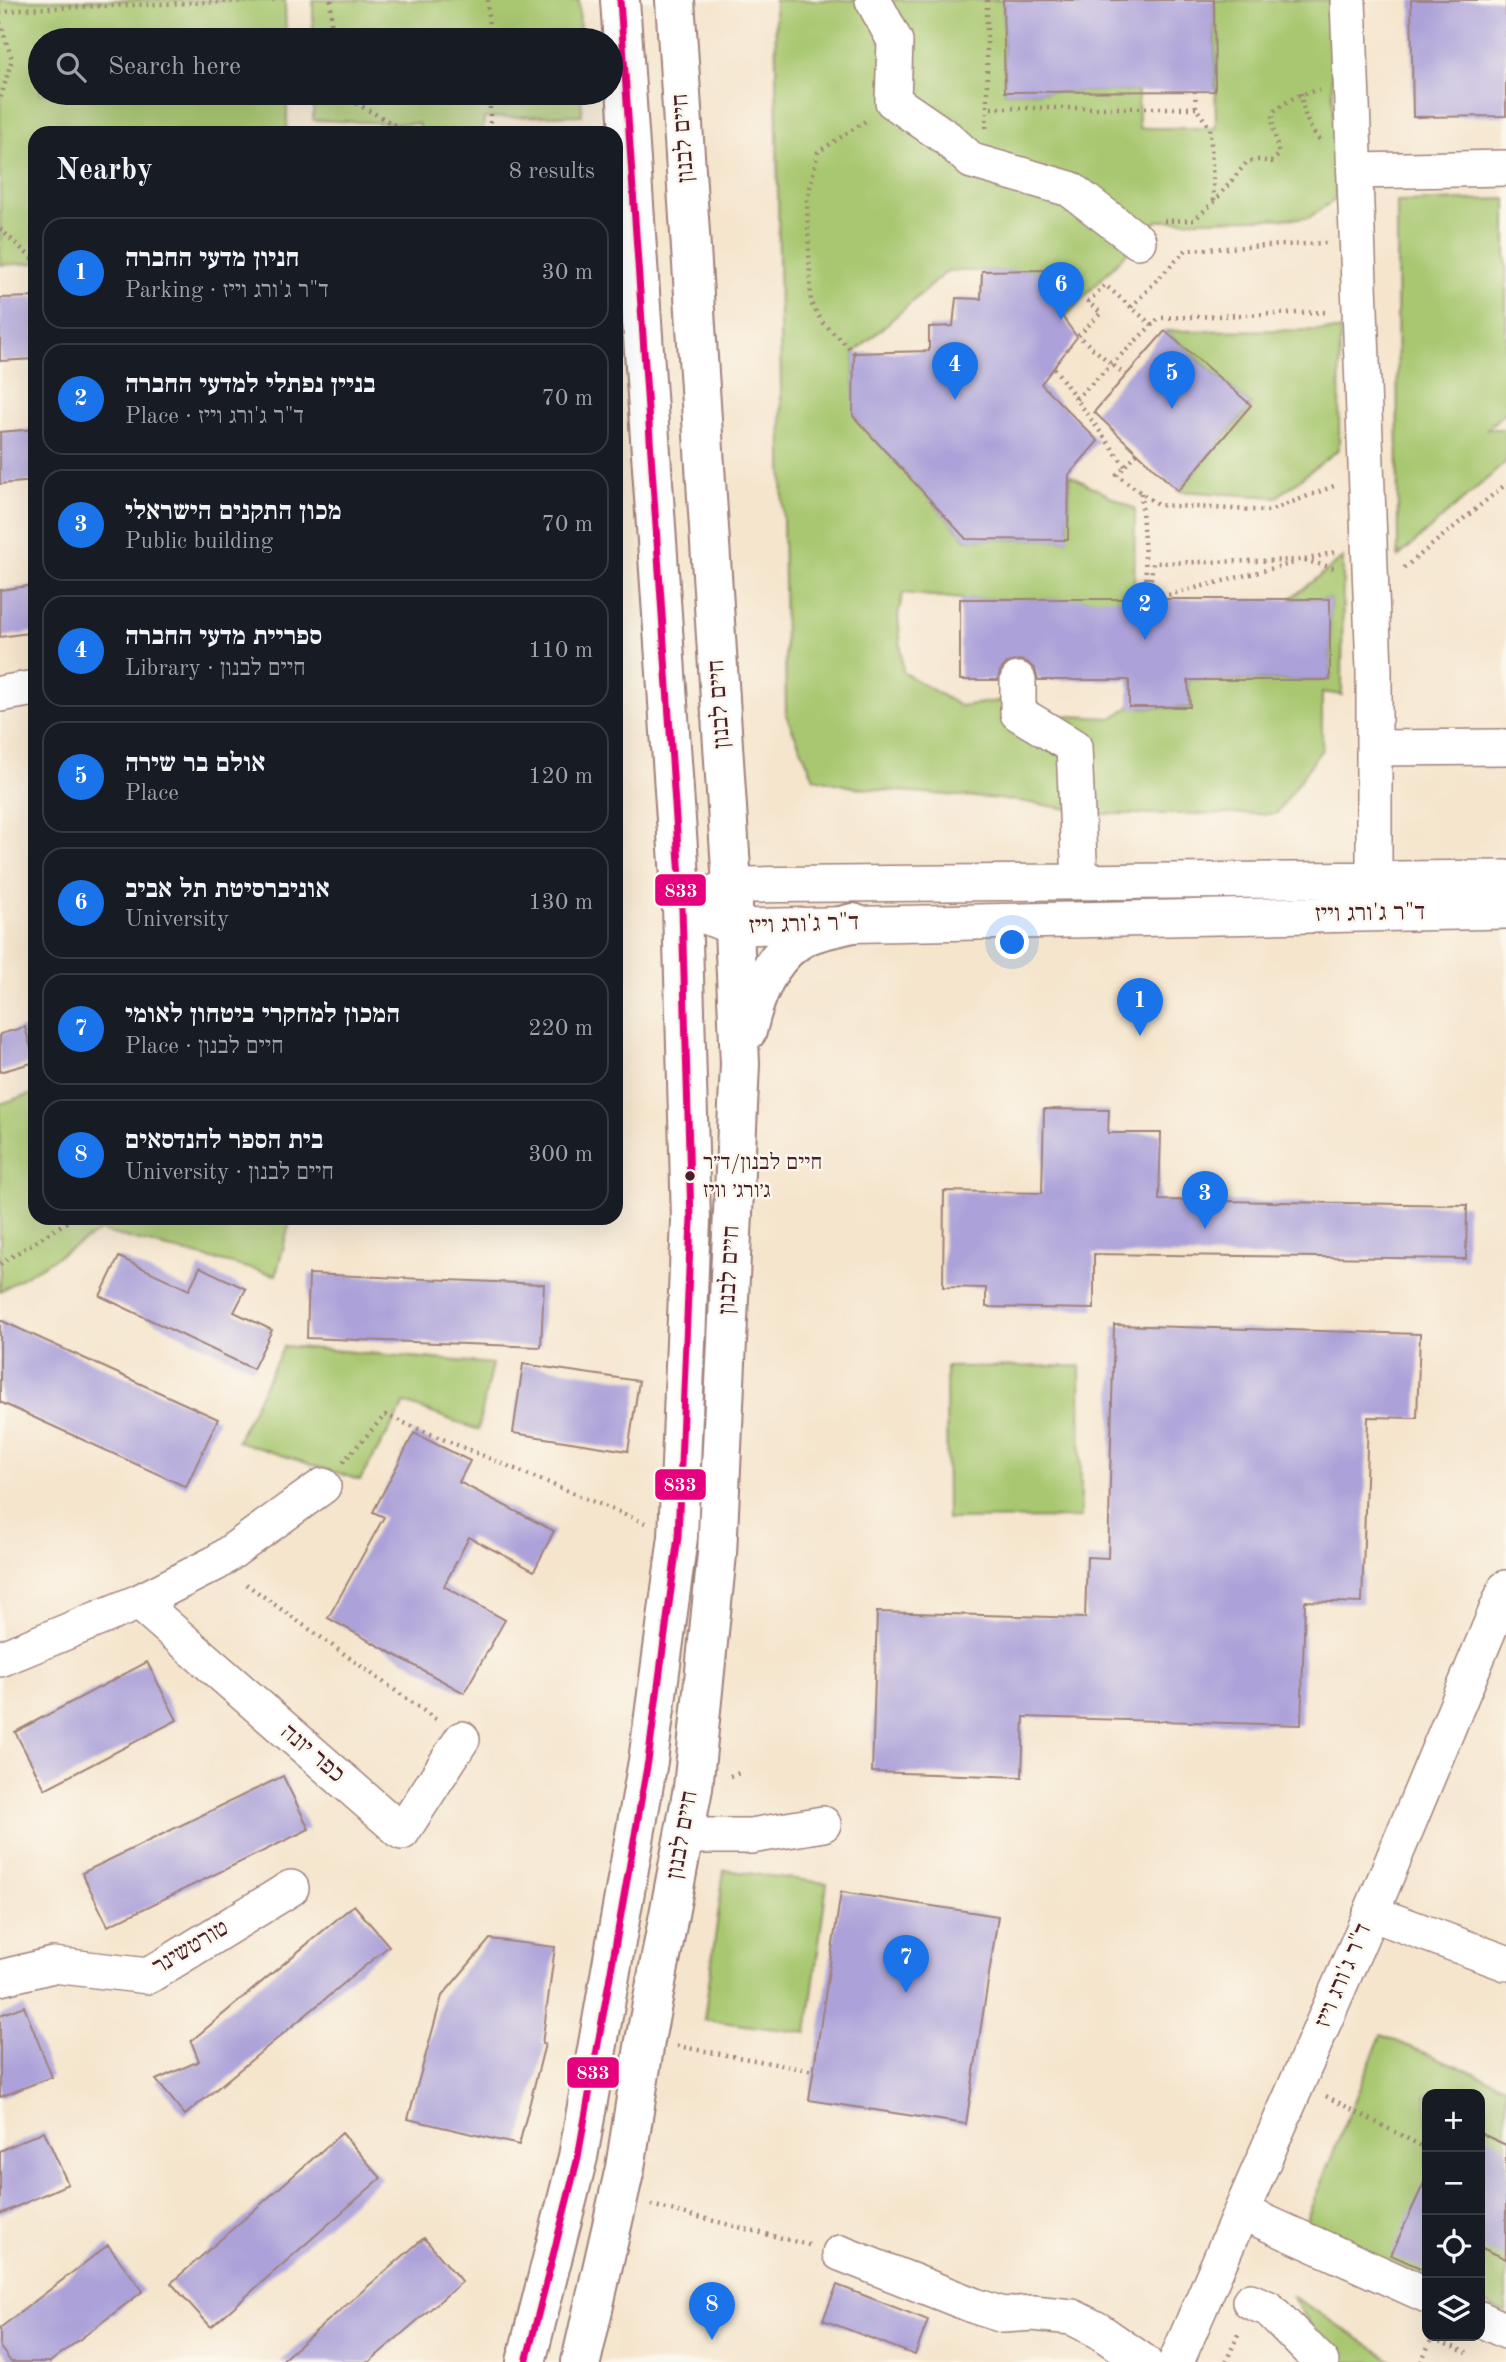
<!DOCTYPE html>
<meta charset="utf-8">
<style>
body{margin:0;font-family:"Old Standard TT","Frank Ruhl Libre",serif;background:#242831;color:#f1f3f6}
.controls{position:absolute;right:21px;bottom:21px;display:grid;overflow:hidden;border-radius:14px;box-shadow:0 7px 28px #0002}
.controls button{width:63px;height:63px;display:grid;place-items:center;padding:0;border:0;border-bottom:2px solid #363941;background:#171b24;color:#f1f3f6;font:35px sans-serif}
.you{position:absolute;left:1013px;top:943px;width:24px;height:24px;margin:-18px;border:5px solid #fff;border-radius:50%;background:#1a73e8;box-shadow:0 0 0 10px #1a73e833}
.badge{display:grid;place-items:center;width:46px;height:46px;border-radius:50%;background:#1a73e8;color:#fff;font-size:23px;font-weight:700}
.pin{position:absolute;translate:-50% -58px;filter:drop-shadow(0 2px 4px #0008)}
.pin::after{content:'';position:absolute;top:37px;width:24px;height:21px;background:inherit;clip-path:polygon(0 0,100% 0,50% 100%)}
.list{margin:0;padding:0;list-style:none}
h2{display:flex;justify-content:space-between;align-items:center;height:91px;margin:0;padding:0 28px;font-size:30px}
h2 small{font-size:23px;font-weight:400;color:#9ea1a6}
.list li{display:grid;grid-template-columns:46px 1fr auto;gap:21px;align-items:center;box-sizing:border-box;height:112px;margin:0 14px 14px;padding:0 14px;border:2px solid #363941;border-radius:21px}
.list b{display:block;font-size:26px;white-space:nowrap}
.list p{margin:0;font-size:23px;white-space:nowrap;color:#9ea1a6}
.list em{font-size:23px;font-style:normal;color:#9ea1a6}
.icon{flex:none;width:38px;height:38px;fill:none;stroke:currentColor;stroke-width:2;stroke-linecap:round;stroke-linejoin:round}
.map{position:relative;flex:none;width:1506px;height:2362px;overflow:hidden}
.search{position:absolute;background:#171b24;box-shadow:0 7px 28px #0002;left:28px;top:28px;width:595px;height:77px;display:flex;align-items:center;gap:18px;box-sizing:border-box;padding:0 24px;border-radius:38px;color:#9ea1a6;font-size:26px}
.panel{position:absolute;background:#171b24;box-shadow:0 7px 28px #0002;left:28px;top:126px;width:595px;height:1099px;border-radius:21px}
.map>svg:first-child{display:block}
</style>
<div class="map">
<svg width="1506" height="2362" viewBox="0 0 1506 2362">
<rect width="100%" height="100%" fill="#fbf7ec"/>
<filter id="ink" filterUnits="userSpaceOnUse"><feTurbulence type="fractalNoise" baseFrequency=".0143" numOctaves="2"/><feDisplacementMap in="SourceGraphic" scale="14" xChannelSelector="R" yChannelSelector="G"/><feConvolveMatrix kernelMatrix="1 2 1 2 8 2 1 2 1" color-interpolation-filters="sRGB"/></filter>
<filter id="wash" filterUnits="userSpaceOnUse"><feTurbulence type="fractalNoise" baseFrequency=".00686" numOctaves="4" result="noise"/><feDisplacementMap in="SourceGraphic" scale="28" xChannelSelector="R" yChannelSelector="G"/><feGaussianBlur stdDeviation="1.57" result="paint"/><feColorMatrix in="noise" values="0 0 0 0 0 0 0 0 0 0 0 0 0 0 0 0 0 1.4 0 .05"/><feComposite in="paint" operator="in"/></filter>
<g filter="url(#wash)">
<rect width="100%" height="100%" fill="#f5e5cd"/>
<path fill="#a8c76f" stroke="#79734d" stroke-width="2" d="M0,0h285l1,40h-246v53h247v39l-252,1v130l-35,2z
M313,0h266l1,40h-267z
M775,0h228l2,92 133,-1 1,37h77l-2,-128h116l6,199 -28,19 -151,3 -94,98 -14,-21v-27h-102l-93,82v63l112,123 101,1 3,-65 65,34 -1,91 -173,-1 -58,-6 -5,22 5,57 57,34 39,-5 46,14 67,3 17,-11 61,1 -2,-28h142v-81h-40l53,-41 -1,137 -20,-3v57l-46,65h-176l-87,-14 -156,-12 -43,-10 -28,-63z
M313,93h268l1,22 -98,3 -1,15h-64v-9l-106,-4z
M1506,199v212l-19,18h19v33l-108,95 -1,-355z
M1340,330l-1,119 -62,48 -99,-6 73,-86 -86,-74z
M35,1093v125h256l-15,57 -176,-44 -100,60v-187z
M284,1346l208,18 -14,66 -73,-27 -45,77 -123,-39z
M1080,1366l1,152 -134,1 -1,-152z
M724,1870l103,13 -20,150 -103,-13z
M1381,2035l125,51v227l-26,-11v-208h-53v187l-125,-51z
M1291,2295l101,65 -1,2h-56z"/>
<g id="blocks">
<path fill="#aca2d9" d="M1003,0h211l1,91 -210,1z
M1411,0h95v116l-93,1z
M1050,270l-2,27 29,40 -36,47 57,57 -29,34 -1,65 -102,-1 -113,-123 1,-63 75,-2v-24l24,-1 3,-28 25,1 1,-28z
M35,297v62l-35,2v-63z
M1165,331l86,74 -73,86 -84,-79z
M35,429v52l-35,3v-52z
M35,585v47l-35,5v-47z
M960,599h370v81h-142l2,27h-61v-27h-91l-3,-11 -8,-7 -8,-2 -12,3 -7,8 -2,9h-38z
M25,1027l10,35 -35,10v-38z
M1044,1109l65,1 -1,23h53l-2,67 308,5 -1,54 -372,-5v55l-108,-2v-19l-43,-1 1,-96 98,2z
M119,1257l70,33 11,-23 46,22 -12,23 38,18 -19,39 -153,-73z
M309,1274l235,10 -3,63 -234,-9z
M0,1320l218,99 -32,68 -186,-85z
M1114,1325l306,9 -3,84 -49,-1 -6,186 -57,-2 -4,124 -277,-8 -2,60 -150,-5 5,-160 208,6 2,-61 21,1z
M523,1364l116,17 -11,70 -115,-18z
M414,1433l56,28 -11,21 95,49 -20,40 -65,-34 -25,49 61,34 -41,73 -136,-75 56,-101 -11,-5z
M147,1662l30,58 -132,69 -30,-57z
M283,1776l26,53 -201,97 -26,-53z
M841,1892l157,24 -32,208 -157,-24z
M354,1905l35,41 -204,169 -29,-35 43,-19 -8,-20z
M490,1939l65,8 -13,97h3l-26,101 -111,-26 34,-123z
M24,2006l28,71 -52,20v-82z
M44,2131l24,53 -68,30v-63z
M342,2133l39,45 -170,149 -40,-44z
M1480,2133l26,12v114l-26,-12z
M1427,2176v95l-36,-16z
M424,2238l38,44 -93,80h-89z
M108,2245l35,46 -93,71h-39l-11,-15v-19z
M837,2285l91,35 -13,35 -92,-35z"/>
</g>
</g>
<g filter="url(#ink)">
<use href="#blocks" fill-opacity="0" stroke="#a0827c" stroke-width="2"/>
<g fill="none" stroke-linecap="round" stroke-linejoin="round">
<defs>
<path id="minor" d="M873,0l22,41 -2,60 54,37 25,23 98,28 68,52
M1348,0l26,670v243
M1355,171l151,-3
M1018,680v33l56,34 6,135
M0,694l35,-6
M1374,748l132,-1
M682,907l50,-22 774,-7
M682,907l51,20 773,-16
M139,1602l263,230 60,-93
M0,1659l139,-57 77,-39 107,-77
M684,1836h67l72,-12
M1371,1913l135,50
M0,1978l53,-13 95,11 143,-88
M1242,2212l185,83
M840,2253l135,53 28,9 30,-2 39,4 26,13 46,32
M1250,2301l19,8 52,53
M1480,2319l26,12
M1176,2362l195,-449 135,-325"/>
<path id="major" d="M747,1031c8,-35 24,-78 59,-95 14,-7 32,-9 47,-13
M526,2362l52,-205 70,-396 30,-224 13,-317 -9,-313 -62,-907
M581,2362l44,-194 20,-127 48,-253 24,-234 23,-490 -8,-179 -57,-885"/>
</defs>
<use href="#minor" stroke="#a0827c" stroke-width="38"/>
<use href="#major" stroke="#a0827c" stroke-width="42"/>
<path stroke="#a0827c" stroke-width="4.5" stroke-dasharray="2 5" stroke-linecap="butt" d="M331,0v40
M488,0l1,40
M987,0v108h209
M0,13l22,-4 252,-9
M0,22l12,37 -12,41
M1195,91l1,17 14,20 4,72
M338,93l71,40
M490,93v40
M1301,93c2,19 6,33 19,47
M986,128l1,-20
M1164,221l30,-1 20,-18 33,-40 12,-2 12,2 8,-7 -6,-28v-15c15,-13 27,-18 46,-22
M0,229l35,32
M1131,307l55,-57 140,-7
M854,353l-32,-31 -11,-19 -4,-102 11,-49 49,-32
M1054,368l71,98
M1126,376l-48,-40 23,-23 -13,-11 17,-17 47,40
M1076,399l83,-81 169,-6
M1137,453l-20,22 41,30 111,6 65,-25
M1141,493l6,96
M1305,560l33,-9
M1404,568l102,-84
M1148,600l5,-37 150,-3 35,9
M1148,600l146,-37
M0,1264l73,-46
M343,1462l42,-47 260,108
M246,1584l192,137
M730,1776l13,-4
M677,2046l137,25
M1326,2096l101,53
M651,2205l158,40
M1226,2362l13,-30
M1421,2362l11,-24 35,15"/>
<use href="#minor" stroke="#fff" stroke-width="35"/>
<use href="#major" stroke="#fff" stroke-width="38"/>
<defs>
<path id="bus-1" d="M526,2362l52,-205 70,-396 30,-224 13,-317 -9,-313 -62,-907"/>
</defs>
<use href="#bus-1" stroke="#fbf7ec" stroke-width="12"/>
<use href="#bus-1" stroke="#e5007d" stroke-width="7"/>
</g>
</g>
<circle fill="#4a1f2b" stroke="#fbf7ec" stroke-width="2.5" cx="690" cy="1176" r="6"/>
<g text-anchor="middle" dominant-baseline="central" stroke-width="5" stroke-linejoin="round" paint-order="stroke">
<g font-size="22" fill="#4a1f2b" stroke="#fbf7ec" text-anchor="start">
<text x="703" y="1163">חיים לבנון/ד״ר<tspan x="703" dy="28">ג׳ורג׳ וויז</tspan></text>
</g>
<g font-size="24" fill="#4a1f2b" stroke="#fbf7ec">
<text transform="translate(684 138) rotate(-94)">חיים לבנון</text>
<text transform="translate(720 704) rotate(-94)">חיים לבנון</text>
<text transform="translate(1370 914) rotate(-1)">ד"ר ג'ורג וייז</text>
<text transform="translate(804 925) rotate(-2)">ד"ר ג'ורג וייז</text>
<text transform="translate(730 1270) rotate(-87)">חיים לבנון</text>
<text transform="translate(312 1754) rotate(41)">כפר יונה</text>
<text transform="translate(683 1835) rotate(-80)">חיים לבנון</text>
<text transform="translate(191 1948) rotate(-31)">טורטשינר</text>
<text transform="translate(1344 1976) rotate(-67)">ד"ר ג'ורג וייז</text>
</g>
</g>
<g stroke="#fbf7ec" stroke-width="2.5">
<rect x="654" y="873" width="53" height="34" rx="7" fill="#e5007d"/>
<rect x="654" y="1468" width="53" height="33" rx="7" fill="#e5007d"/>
<rect x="566" y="2056" width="54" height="33" rx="7" fill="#e5007d"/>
</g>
<g font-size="19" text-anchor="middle" font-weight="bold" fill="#fff">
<text x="681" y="897">833</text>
<text x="680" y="1491">833</text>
<text x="593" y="2079">833</text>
</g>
</svg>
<div class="controls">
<button>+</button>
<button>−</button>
<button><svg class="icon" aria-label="locate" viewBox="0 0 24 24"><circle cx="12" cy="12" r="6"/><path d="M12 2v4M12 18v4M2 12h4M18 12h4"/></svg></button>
<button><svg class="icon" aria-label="layers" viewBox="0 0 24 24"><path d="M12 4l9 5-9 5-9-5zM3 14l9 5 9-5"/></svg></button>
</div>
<div class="you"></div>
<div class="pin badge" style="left:1140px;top:1036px">1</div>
<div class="pin badge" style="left:1145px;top:640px">2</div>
<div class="pin badge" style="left:1205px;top:1229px">3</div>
<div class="pin badge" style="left:955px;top:400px">4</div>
<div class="pin badge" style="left:1172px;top:409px">5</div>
<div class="pin badge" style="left:1061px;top:320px">6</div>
<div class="pin badge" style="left:906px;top:1993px">7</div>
<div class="pin badge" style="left:712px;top:2340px">8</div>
<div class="search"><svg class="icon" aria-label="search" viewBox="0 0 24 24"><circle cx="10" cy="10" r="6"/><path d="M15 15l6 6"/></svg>Search here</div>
<section class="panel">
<h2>Nearby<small>8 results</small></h2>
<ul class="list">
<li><span class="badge">1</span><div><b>חניון מדעי החברה</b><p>Parking · ד&quot;ר ג'ורג וייז</p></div><em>30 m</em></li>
<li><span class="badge">2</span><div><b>בניין נפתלי למדעי החברה</b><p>Place · ד&quot;ר ג'ורג וייז</p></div><em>70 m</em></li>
<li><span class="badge">3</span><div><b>מכון התקנים הישראלי</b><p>Public building</p></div><em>70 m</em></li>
<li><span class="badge">4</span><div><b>ספריית מדעי החברה</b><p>Library · חיים לבנון</p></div><em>110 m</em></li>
<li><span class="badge">5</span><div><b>אולם בר שירה</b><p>Place</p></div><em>120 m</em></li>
<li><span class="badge">6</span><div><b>אוניברסיטת תל אביב</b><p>University</p></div><em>130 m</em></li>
<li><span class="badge">7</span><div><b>המכון למחקרי ביטחון לאומי</b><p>Place · חיים לבנון</p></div><em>220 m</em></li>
<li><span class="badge">8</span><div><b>בית הספר להנדסאים</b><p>University · חיים לבנון</p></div><em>300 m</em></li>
</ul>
</section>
</div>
